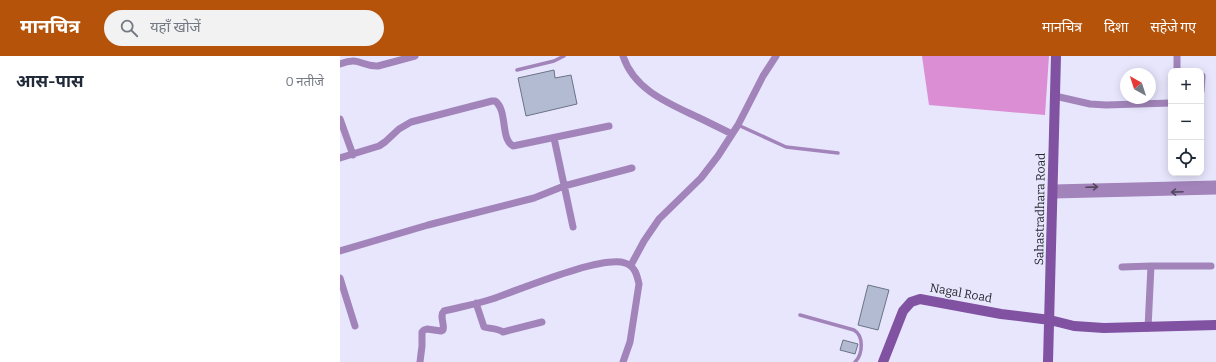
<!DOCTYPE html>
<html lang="hi">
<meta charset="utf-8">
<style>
body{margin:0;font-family:Bitter,"Noto Sans Devanagari",serif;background:#f2f2f3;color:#1f2937}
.controls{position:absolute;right:12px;top:12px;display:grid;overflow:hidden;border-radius:8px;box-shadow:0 2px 10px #0003}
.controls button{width:36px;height:36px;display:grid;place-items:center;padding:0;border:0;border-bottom:1px solid #e0e1e3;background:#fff;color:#1f2937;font:20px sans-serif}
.compass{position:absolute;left:780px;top:12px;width:36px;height:36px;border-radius:50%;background:#fff;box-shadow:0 2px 10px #0003;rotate:321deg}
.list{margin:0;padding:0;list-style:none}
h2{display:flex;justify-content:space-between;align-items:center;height:52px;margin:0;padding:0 16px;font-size:17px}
h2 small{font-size:13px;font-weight:400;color:#747a83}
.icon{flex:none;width:22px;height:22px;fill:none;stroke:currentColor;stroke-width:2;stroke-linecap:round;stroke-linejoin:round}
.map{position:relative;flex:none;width:876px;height:306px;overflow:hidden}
header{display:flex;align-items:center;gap:24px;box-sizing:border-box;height:56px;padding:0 20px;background:#b45309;color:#fff}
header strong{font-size:19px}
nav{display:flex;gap:22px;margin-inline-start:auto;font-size:14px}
.search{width:280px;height:36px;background:#f2f2f3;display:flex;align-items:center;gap:10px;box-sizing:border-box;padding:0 14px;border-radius:22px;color:#747a83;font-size:15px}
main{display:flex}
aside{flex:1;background:#fff}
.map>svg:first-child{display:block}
</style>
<header>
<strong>मानचित्र</strong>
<div class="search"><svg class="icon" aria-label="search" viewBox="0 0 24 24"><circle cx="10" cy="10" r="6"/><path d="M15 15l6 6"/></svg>यहाँ खोजें</div>
<nav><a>मानचित्र</a><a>दिशा</a><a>सहेजे गए</a></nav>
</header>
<main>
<aside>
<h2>आस-पास<small>0 नतीजे</small></h2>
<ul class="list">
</ul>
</aside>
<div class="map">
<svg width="876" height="306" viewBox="0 0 876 306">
<rect width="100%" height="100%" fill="#e7e6fd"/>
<path fill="#db8ed4" d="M582,0h127l-4,59 -116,-10z"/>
<path fill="#b2bbd1" stroke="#6b7387" d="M214,14l1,8 16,-3 6,29 -51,12 -8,-38z
M528,229l21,5 -11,40 -20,-5z
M503,284l15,4 -3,10 -15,-4z"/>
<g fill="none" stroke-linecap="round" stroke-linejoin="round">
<path stroke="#a284ba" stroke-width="3.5" d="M177,14l37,-9 10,-5
M398,69l48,22 52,6
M460,259l54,15c10,6 9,24 1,32"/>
<path stroke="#a284ba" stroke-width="7" d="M283,0c10,31 40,45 68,58 13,6 27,13 41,20
M0,8c20,-8 21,3 38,2l37,-10
M837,15v-15
M861,35l1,-15
M715,40l35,8 16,1 65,-2
M0,63l13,36
M214,82l19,89
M0,102l39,-12 6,-4 14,-13 12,-7 81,-21h3c13,9 5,38 18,45l96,-20
M713,132l163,-4
M713,139l163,-4
M0,195l88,-26 106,-27 30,-12 68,-18
M291,209l13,-24 15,-22 42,-41 17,-22 20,-31 25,-49 13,-20
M811,210h60
M782,211l29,-1 -3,62
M0,222l15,48
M136,247l8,24c7,2 13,1 19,5l39,-10
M80,306l2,-16v-14l2,-2 3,-1 14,2 2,-1c2,-6 -4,-14 1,-19 16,-4 33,-7 48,-12 27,-9 109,-44 133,-36 10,3 12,12 14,21l-9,58 -7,20"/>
<path stroke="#8052a1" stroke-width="10" d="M543,306l20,-51 8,-9 9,-3 81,15 49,6 24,6 30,2 112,-3
M708,306l8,-306"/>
</g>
<defs><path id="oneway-shaft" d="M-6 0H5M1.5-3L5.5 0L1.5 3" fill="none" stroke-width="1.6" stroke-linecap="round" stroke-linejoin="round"/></defs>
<g stroke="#524860">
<use href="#oneway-shaft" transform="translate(752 131) rotate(-2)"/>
<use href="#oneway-shaft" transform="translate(837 136) rotate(178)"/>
</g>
<g text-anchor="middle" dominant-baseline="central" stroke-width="3" stroke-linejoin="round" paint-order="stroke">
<g font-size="12" fill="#27272f" stroke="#e7e6fd">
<text transform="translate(700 153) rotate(-89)">Sahastradhara Road</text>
<text transform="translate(621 237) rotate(10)">Nagal Road</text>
</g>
</g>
</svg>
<div class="controls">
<button>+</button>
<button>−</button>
<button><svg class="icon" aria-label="locate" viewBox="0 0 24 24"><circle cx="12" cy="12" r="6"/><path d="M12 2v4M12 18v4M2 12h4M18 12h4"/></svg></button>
</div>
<svg class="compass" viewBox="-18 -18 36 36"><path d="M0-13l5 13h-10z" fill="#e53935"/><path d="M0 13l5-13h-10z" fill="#747a83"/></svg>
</div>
</main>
